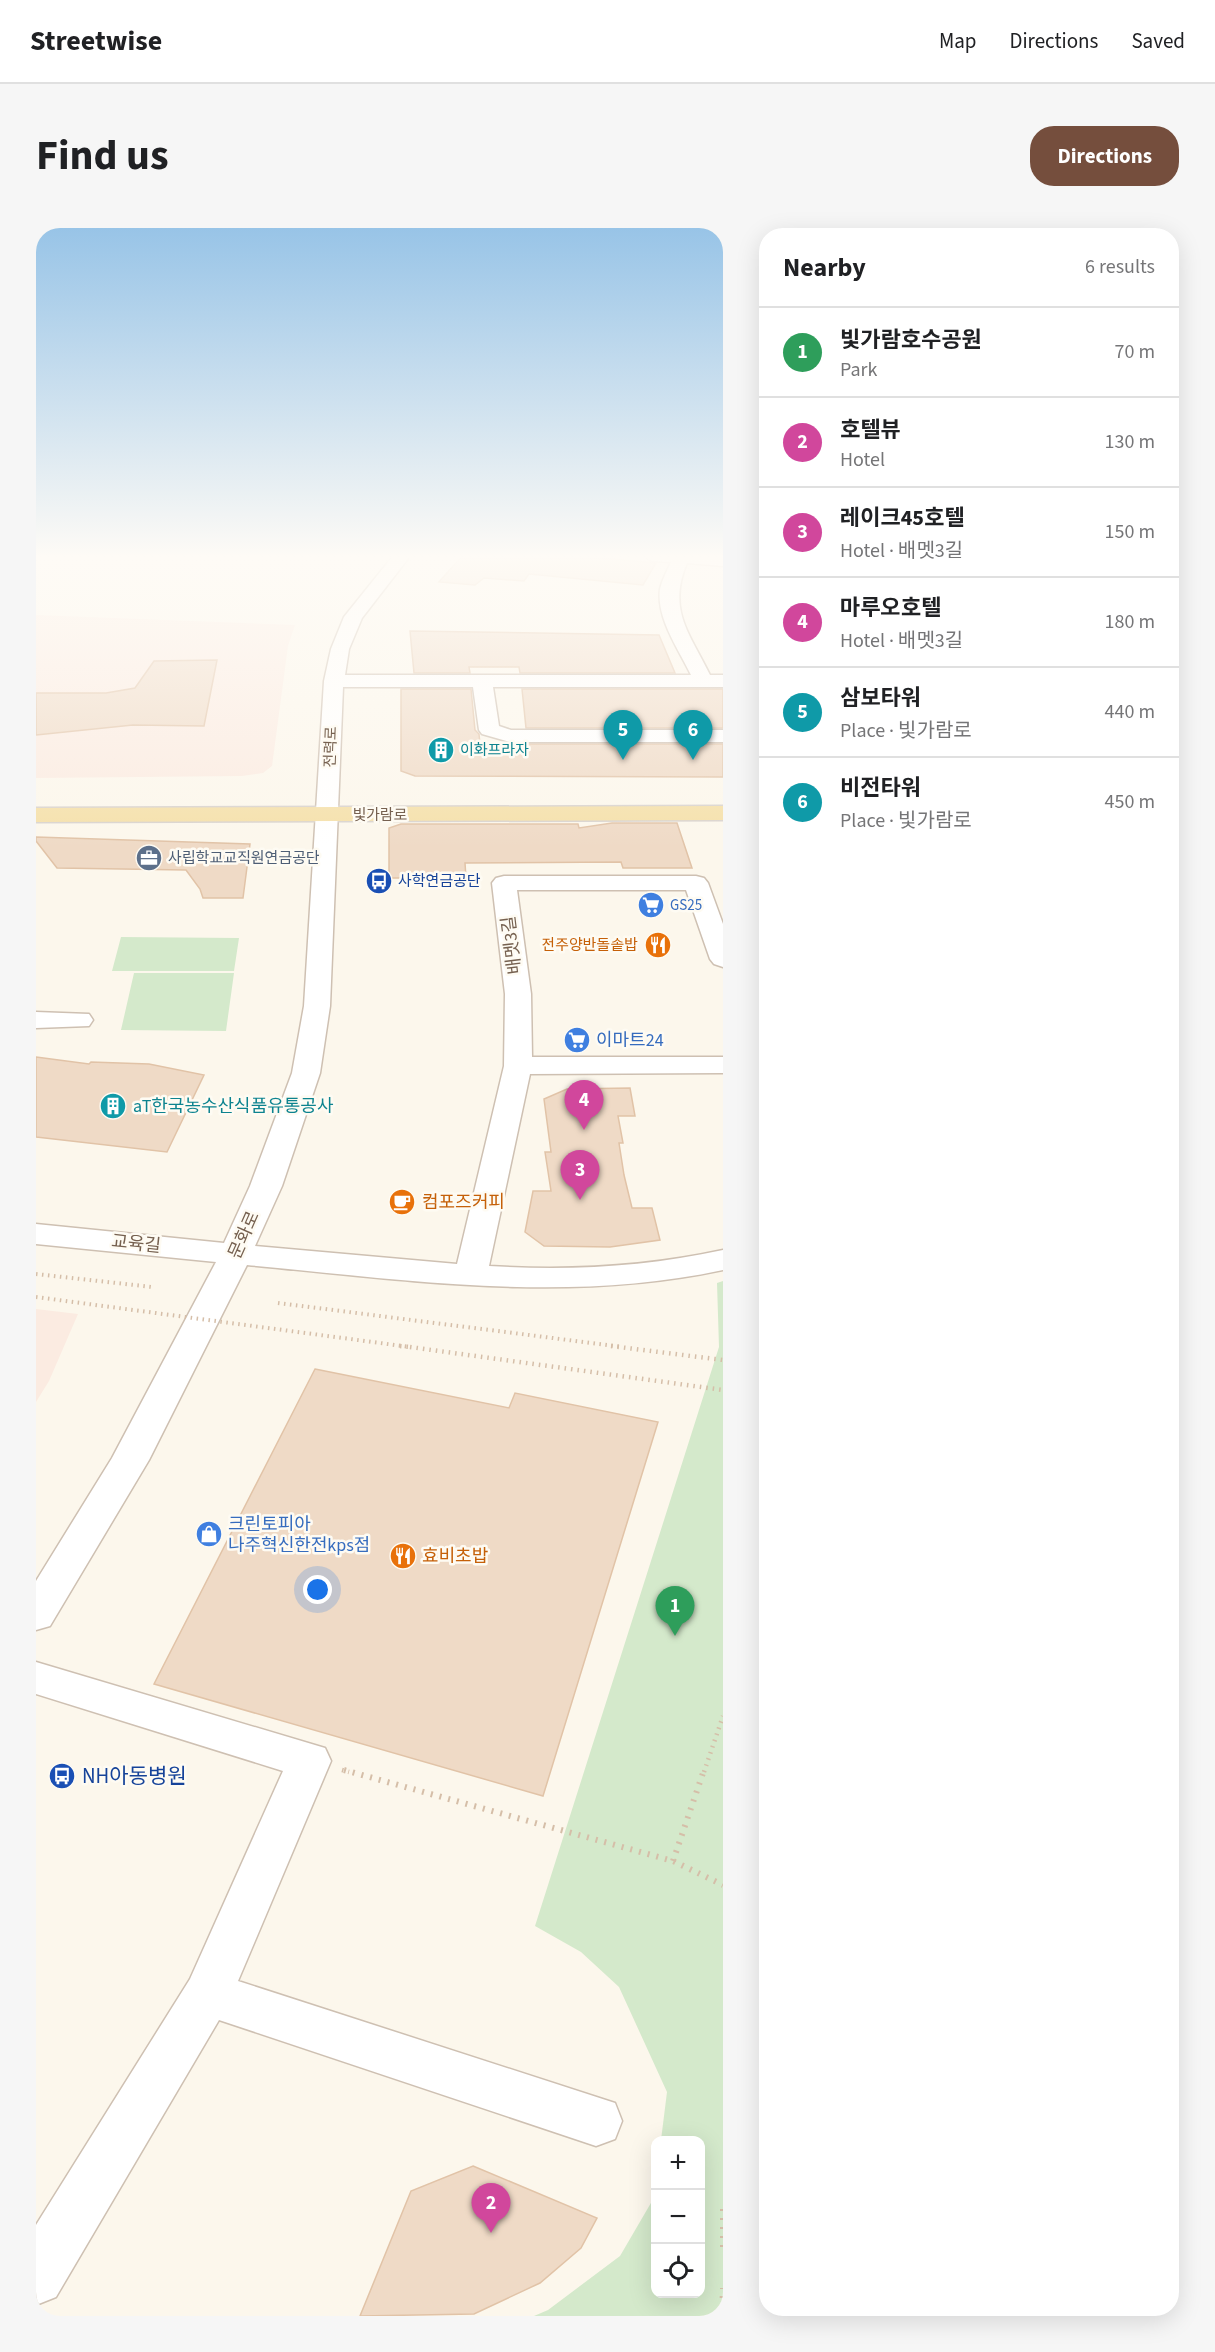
<!DOCTYPE html>
<meta charset="utf-8">
<style>
body{margin:0;font-family:"Source Sans 3","Noto Sans KR",sans-serif;background:#f6f6f6;color:#202124}
.controls{position:absolute;right:18px;bottom:18px;display:grid;overflow:hidden;border-radius:12px;box-shadow:0 6px 24px #0002}
.controls button{width:54px;height:54px;display:grid;place-items:center;padding:0;border:0;border-bottom:2px solid #e0e0e0;background:#fff;color:#202124;font:30px sans-serif}
.you{position:absolute;left:282px;top:1362px;width:21px;height:21px;margin:-15px;border:4px solid #fff;border-radius:50%;background:#1a73e8;box-shadow:0 0 0 9px #1a73e833}
.badge{display:grid;place-items:center;width:39px;height:39px;border-radius:50%;background:#754e3d;color:#fff;font-size:20px;font-weight:700}
.pin{position:absolute;translate:-50% -50px;filter:drop-shadow(0 2px 3px #0008)}
.pin::after{content:'';position:absolute;top:32px;width:21px;height:18px;background:inherit;clip-path:polygon(0 0,100% 0,50% 100%)}
.list{margin:0;padding:0;list-style:none}
h2{display:flex;justify-content:space-between;align-items:center;height:78px;margin:0;padding:0 24px;font-size:26px}
h2 small{font-size:20px;font-weight:400;color:#757577}
.list li{display:grid;grid-template-columns:39px 1fr auto;gap:18px;align-items:center;box-sizing:border-box;height:90px;padding:0 24px;border-top:2px solid #e0e0e0}
.list b{display:block;font-size:22px;white-space:nowrap}
.list p{margin:0;font-size:20px;white-space:nowrap;color:#757577}
.list em{font-size:20px;font-style:normal;color:#757577}
.icon{flex:none;width:33px;height:33px;fill:none;stroke:currentColor;stroke-width:2;stroke-linecap:round;stroke-linejoin:round}
.map{position:relative;flex:none;width:687px;height:2088px;overflow:hidden;border-radius:24px}
header{display:flex;align-items:center;gap:36px;box-sizing:border-box;height:84px;padding:0 30px;background:#fff;border-bottom:2px solid #e0e0e0}
header strong{font-size:28px}
nav{display:flex;gap:33px;margin-inline-start:auto;font-size:21px}
.intro{display:flex;align-items:center;justify-content:space-between;box-sizing:border-box;height:144px;padding:0 36px}
h1{margin:0;font-size:42px}
.button{padding:15px 27px;border-radius:24px;background:#754e3d;color:#fff;font-size:21px;font-weight:700}
main{display:flex;gap:36px;padding:0 36px}
aside{flex:1;background:#fff;border-radius:24px;box-shadow:0 6px 24px #0002}
.map>svg:first-child{display:block}
</style>
<header>
<strong>Streetwise</strong>
<nav><a>Map</a><a>Directions</a><a>Saved</a></nav>
</header>
<div class="intro"><h1>Find us</h1><a class="button">Directions</a></div>
<main>
<div class="map">
<svg width="687" height="2088" viewBox="0 0 687 2088">
<rect width="100%" height="100%" fill="#fcf7ec"/>
<path fill="#fbebe1" d="M0,387l259,10 -7,21 -16,120 -9,7 -21,3 -206,2z
M0,1081l42,5 -29,67 -13,21z"/>
<path fill="#d4e9cb" d="M85,709l118,1 -5,33h-122z
M98,745h100l-8,58 -105,-1z
M687,1053v1035h-189l14,-6 72,-54 35,-60v-7l1,105h44v-154h-39l6,-48 -48,-105 -38,-35 -46,-26 184,-579 -2,-64z"/>
<path fill="#efdac6" stroke="#e1c3a7" stroke-width="1.5" d="M426,328h114l80,7 -13,22 -114,-11 -5,7 -40,-3 -9,7 -36,-3z
M374,403l249,4 16,38h-155l-1,-6h-50l1,6h-56z
M181,432l-13,66 -71,-1 -97,10v-42h70l29,-5 19,-27z
M365,461h70l4,41 4,4 1,10h243v33l-308,-1 -14,-5z
M486,461h201v39h-197z
M576,595h65l15,45h-69l-2,-6 -156,1 1,15h-77v-50l12,-4h177l1,4z
M0,609l214,7 -7,54h-40l-3,-9 -14,-19 -129,-2 -21,-27z
M0,829l53,7 2,-2 58,2 55,11 -37,77 -131,-15z
M594,860l5,28h-17l5,27h-4l5,32 8,33h20l8,32 -50,7 -66,-1 -19,-14 8,-41h18l-6,-39h6l-7,-53 23,-10z
M279,1141l194,39 6,-15 143,29 -115,374 -389,-112z
M437,1938l124,52 -16,30 -41,35 -66,31 -114,2 51,-125z"/>
<g fill="none" stroke-linecap="round" stroke-linejoin="round">
<defs>
<path id="minor" d="M357,328h17l-48,62 -13,31 -4,26h346c-12,-25 -35,-57 -31,-86 2,-9 7,-18 11,-27l-19,-1 -8,-5h79v10l-36,-3c-20,47 3,71 23,112h13v12h-230l6,39 12,4h212v12h-213l-28,-8 -3,-4 -6,-43h-130l-13,319 -10,67 -38,113 -27,60 202,18 47,-198 1,-72 -13,-111 4,-5 8,-2h192l8,2 4,5 15,41v43l-9,-3 -4,-5 -24,-69h-169l14,104 1,63h191v16l-193,1 -41,192c80,5 156,1 234,-16v20c-158,34 -317,10 -476,-5l-98,195 -99,166 -14,4v-49l76,-123 104,-196 -180,-18v-20l188,19 26,-57 42,-113 12,-67 20,-325 7,-32 13,-32z
M0,784l53,2 4,6 -4,6 -53,2z
M0,1434l289,86 6,13 -93,220 377,122 7,18 -7,18 -19,7 -377,-126 -163,277 -20,8v-80l154,-246 93,-208 -247,-77z"/>
<path id="major" d="M687,578v14l-687,2v-14z"/>
</defs>
<use href="#minor" stroke="#cec0b2" stroke-width="3"/>
<use href="#major" stroke="#d9d3ce" stroke-width="3"/>
<path stroke="#d5bea8" stroke-width="4" stroke-dasharray="1.5 4.5" stroke-linecap="butt" d="M0,1046l116,13
M242,1075l345,44"/>
<path stroke="#d5bea8" stroke-width="4.5" stroke-dasharray="1.5 5" stroke-linecap="butt" d="M575,1118l112,14
M374,1119l313,43
M306,1542l7,2
M668,1544l19,-56"/>
<path stroke="#d5bea8" stroke-width="6" stroke-dasharray="2 7" stroke-linecap="butt" d="M308,1542l329,91 50,24
M637,1633l31,-91
M687,1981v39
M686,2088l1,-28"/>
<use href="#minor" fill="#fff" fill-rule="evenodd"/>
<use href="#major" fill="#f5e0aa" fill-rule="evenodd"/>
<path stroke="#d5bea8" stroke-width="4" stroke-dasharray="1.5 4.5" stroke-linecap="butt" d="M0,1069l374,50"/>
<path stroke="#d5bea8" stroke-width="4.5" stroke-dasharray="1.5 5" stroke-linecap="butt" d="M364,1118l10,1"/>
</g>
<linearGradient id="sky" x2="0" y2="1"><stop stop-color="#98c4e7"/><stop offset="0.53" stop-color="#fefbf6"/><stop offset="1" stop-color="#fefbf6" stop-opacity="0"/></linearGradient>
<rect width="687" height="620" fill="url(#sky)"/>
<defs>
<symbol id="building-disc" viewBox="-11 -11 22 22"><circle r="9.5" fill="#0f9aa8" stroke="#fefbf3"/><path d="M-4-6H4V6H1V3H-1V6H-4ZM-2.5-4.3h1.7v1.8h-1.7ZM.8-4.3h1.7v1.8H.8ZM-2.5-1h1.7V.8h-1.7ZM.8-1h1.7V.8H.8Z" fill="#fff"/></symbol>
<symbol id="office-disc" viewBox="-11 -11 22 22"><circle r="9.5" fill="#5c6f8a" stroke="#fefbf3"/><path d="M-6-3h4V-5.5h4V-3h4V5H-6ZM-1-4.5V-3h2v-1.5ZM-6 0V1H6V0Z" fill="#fff"/></symbol>
<symbol id="bus-disc" viewBox="-11 -11 22 22"><circle r="9.5" fill="#1a4fb4" stroke="#fefbf3"/><path d="M-5-6H5V4H4V6H2V4H-2V6H-4V4H-5ZM-3.5-4V0h7V-4ZM-3.5 1.2v1.5H-2V1.2ZM2 1.2v1.5H3.5V1.2Z" fill="#fff"/></symbol>
<symbol id="supermarket-disc" viewBox="-11 -11 22 22"><circle r="9.5" fill="#3f7fe0" stroke="#fefbf3"/><path d="M-6-5.5h2.5l.6 2H6L4.5 2H-2.5L-4.4-4H-6ZM-1.5 3.2a1.3 1.3 0 1 0 .1 0ZM3 3.2a1.3 1.3 0 1 0 .1 0Z" fill="#fff"/></symbol>
<symbol id="restaurant-disc" viewBox="-11 -11 22 22"><circle r="9.5" fill="#e8710a" stroke="#fefbf3"/><path d="M-5-6h1v4h1v-4h1v4h1v-4h1v5L-1.5 .5V6h-2V.5L-5-1ZM5-6V6H3V1.5H1.5Q1.5-4 5-6Z" fill="#fff"/></symbol>
<symbol id="cafe-disc" viewBox="-11 -11 22 22"><circle r="9.5" fill="#e8710a" stroke="#fefbf3"/><path d="M-5.5-4.5H6V0H3Q3 3.5 0 3.5H-2.5Q-5.5 3.5-5.5 0ZM3-3.2v2h1.7v-2ZM-6 4.5H4V6H-6Z" fill="#fff"/></symbol>
<symbol id="shop-disc" viewBox="-11 -11 22 22"><circle r="9.5" fill="#3f7fe0" stroke="#fefbf3"/><path d="M-5-2.5h2.3a2.7 3.5 0 0 1 5.4 0H5L5.5 6h-11ZM-1.5-2.5h3a1.5 2.3 0 0 0-3 0Z" fill="#fff"/></symbol>
</defs>
<g fill-rule="evenodd">
<use href="#building-disc" x="390" y="507" width="30" height="30"/>
<use href="#office-disc" x="98" y="615" width="30" height="30"/>
<use href="#bus-disc" x="328" y="638" width="30" height="30"/>
<use href="#supermarket-disc" x="600" y="662" width="30" height="30"/>
<use href="#restaurant-disc" x="607" y="702" width="30" height="30"/>
<use href="#supermarket-disc" x="526" y="797" width="30" height="30"/>
<use href="#building-disc" x="62" y="863" width="30" height="30"/>
<use href="#cafe-disc" x="351" y="959" width="30" height="30"/>
<use href="#shop-disc" x="158" y="1291" width="30" height="30"/>
<use href="#restaurant-disc" x="352" y="1313" width="30" height="30"/>
<use href="#bus-disc" x="11" y="1533" width="30" height="30"/>
</g>
<g text-anchor="middle" dominant-baseline="central" stroke-width="5" stroke-linejoin="round" paint-order="stroke">
<g font-size="15" fill="#766150" stroke="#fefbf3">
<text transform="translate(295 519) rotate(-88)">전력로</text>
<text x="344" y="587">빛가람로</text>
</g>
<g font-size="15" fill="#0d838f" stroke="#fefbf3" text-anchor="start">
<text x="424" y="522">이화프라자</text>
</g>
<g font-size="15" fill="#4e5e75" stroke="#fefbf3" text-anchor="start">
<text x="132" y="630">사립학교교직원연금공단</text>
</g>
<g font-size="15" fill="#164399" stroke="#fefbf3" text-anchor="start">
<text x="362" y="653">사학연금공단</text>
</g>
<g font-size="15" fill="#366cbe" stroke="#fefbf3" text-anchor="start">
<text x="634" y="677">GS25</text>
</g>
<g font-size="15" fill="#c56008" stroke="#fefbf3" text-anchor="end">
<text x="602" y="717">전주양반돌솥밥</text>
</g>
<g font-size="18" fill="#766150" stroke="#fefbf3">
<text transform="translate(476 717) rotate(-97)">배멧3길</text>
<text transform="translate(208 1007) rotate(-66)">문화로</text>
<text transform="translate(100 1016) rotate(6)">교육길</text>
</g>
<g font-size="18" fill="#366cbe" stroke="#fefbf3" text-anchor="start">
<text x="560" y="812">이마트24</text>
<text x="192" y="1296">크린토피아<tspan x="192" dy="21">나주혁신한전kps점</tspan></text>
</g>
<g font-size="18" fill="#0d838f" stroke="#fefbf3" text-anchor="start">
<text x="97" y="878">aT한국농수산식품유통공사</text>
</g>
<g font-size="18" fill="#c56008" stroke="#fefbf3" text-anchor="start">
<text x="386" y="974">컴포즈커피</text>
<text x="386" y="1328">효비초밥</text>
</g>
<g font-size="21" fill="#164399" stroke="#fefbf3" text-anchor="start">
<text x="46" y="1548">NH아동병원</text>
</g>
</g>
</svg>
<div class="controls">
<button>+</button>
<button>−</button>
<button><svg class="icon" aria-label="locate" viewBox="0 0 24 24"><circle cx="12" cy="12" r="6"/><path d="M12 2v4M12 18v4M2 12h4M18 12h4"/></svg></button>
</div>
<div class="you"></div>
<div class="pin badge" style="left:639px;top:1408px;background:#2e9e5b">1</div>
<div class="pin badge" style="left:455px;top:2005px;background:#d1479c">2</div>
<div class="pin badge" style="left:544px;top:972px;background:#d1479c">3</div>
<div class="pin badge" style="left:548px;top:902px;background:#d1479c">4</div>
<div class="pin badge" style="left:587px;top:532px;background:#0f9aa8">5</div>
<div class="pin badge" style="left:657px;top:532px;background:#0f9aa8">6</div>
</div>
<aside>
<h2>Nearby<small>6 results</small></h2>
<ul class="list">
<li><span class="badge" style="background:#2e9e5b">1</span><div><b>빛가람호수공원</b><p>Park</p></div><em>70 m</em></li>
<li><span class="badge" style="background:#d1479c">2</span><div><b>호텔뷰</b><p>Hotel</p></div><em>130 m</em></li>
<li><span class="badge" style="background:#d1479c">3</span><div><b>레이크45호텔</b><p>Hotel · 배멧3길</p></div><em>150 m</em></li>
<li><span class="badge" style="background:#d1479c">4</span><div><b>마루오호텔</b><p>Hotel · 배멧3길</p></div><em>180 m</em></li>
<li><span class="badge" style="background:#0f9aa8">5</span><div><b>삼보타워</b><p>Place · 빛가람로</p></div><em>440 m</em></li>
<li><span class="badge" style="background:#0f9aa8">6</span><div><b>비전타워</b><p>Place · 빛가람로</p></div><em>450 m</em></li>
</ul>
</aside>
</main>
